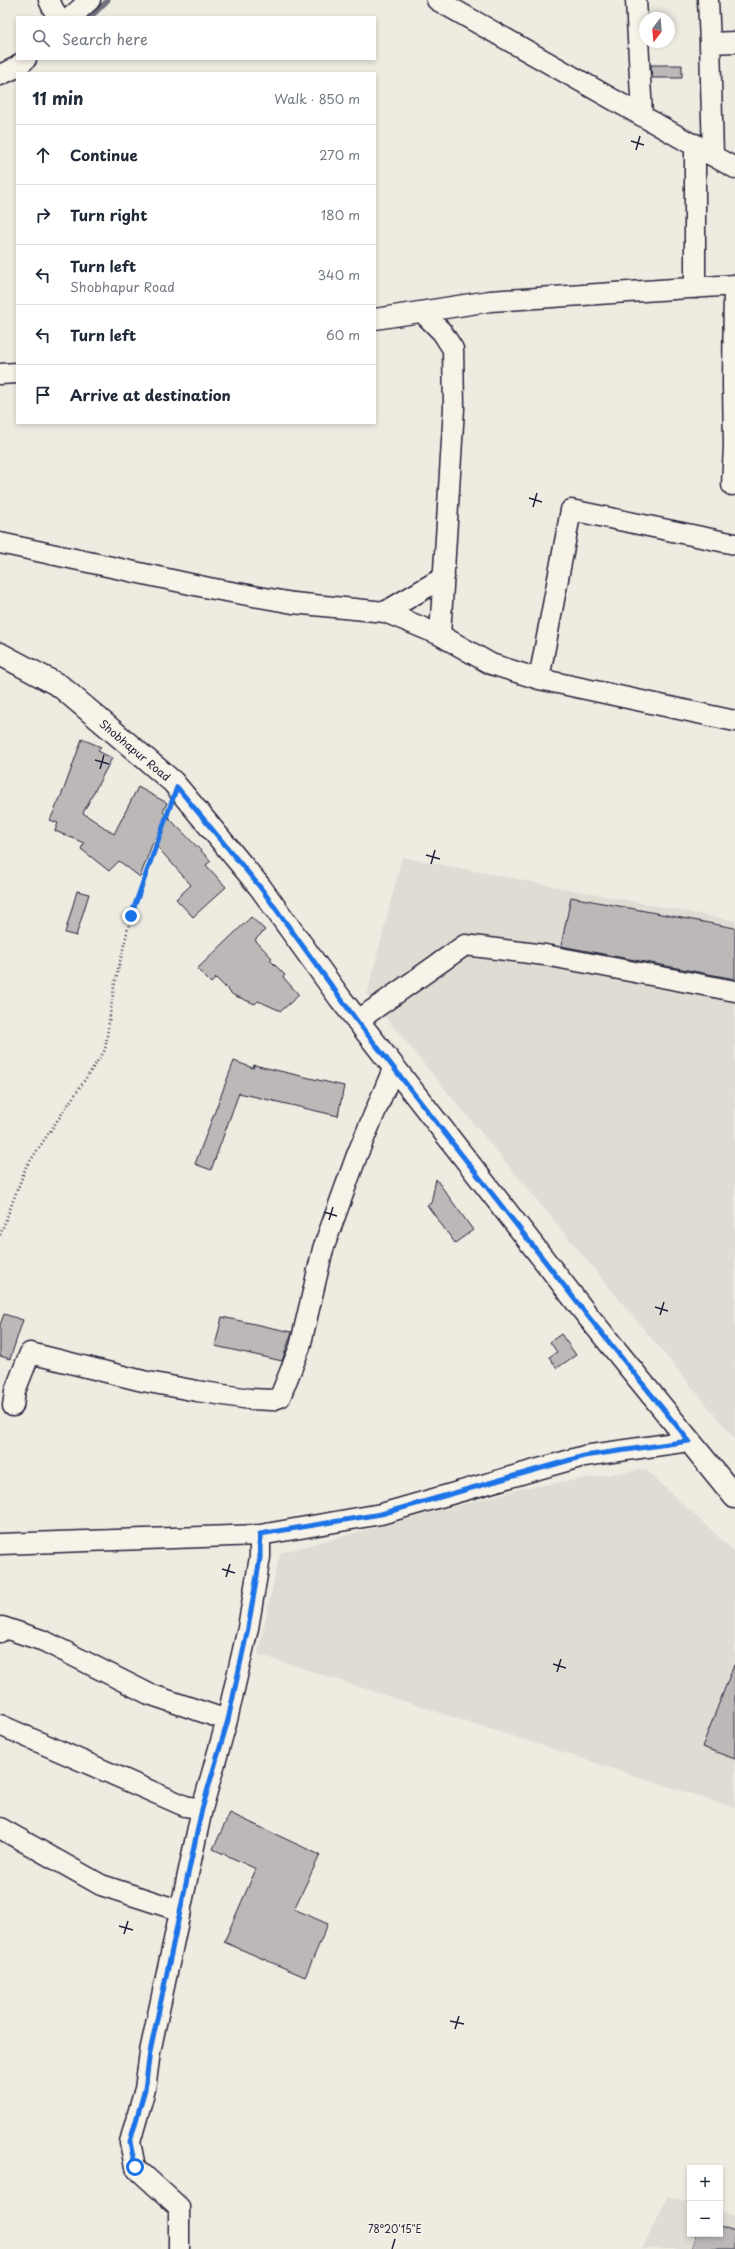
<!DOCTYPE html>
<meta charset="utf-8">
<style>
body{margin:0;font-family:"Playpen Sans",sans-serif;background:#f2f2f3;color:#1f2937}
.controls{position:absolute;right:12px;bottom:12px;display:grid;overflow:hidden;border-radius:0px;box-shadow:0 2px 6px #0003}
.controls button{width:36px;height:36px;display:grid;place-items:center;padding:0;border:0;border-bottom:1px solid #e0e1e3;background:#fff;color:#1f2937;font:20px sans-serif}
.compass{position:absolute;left:639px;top:12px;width:36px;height:36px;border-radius:50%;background:#fff;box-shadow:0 2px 6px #0003;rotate:196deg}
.stop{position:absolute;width:12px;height:12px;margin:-9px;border:3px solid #1a73e8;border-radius:50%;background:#fff}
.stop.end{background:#1a73e8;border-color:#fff;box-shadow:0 1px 4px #0008}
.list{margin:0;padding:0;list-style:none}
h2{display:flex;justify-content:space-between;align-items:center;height:52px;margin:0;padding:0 16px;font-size:17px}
h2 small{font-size:13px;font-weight:400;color:#747a83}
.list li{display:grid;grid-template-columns:26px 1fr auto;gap:12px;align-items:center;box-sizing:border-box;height:60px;padding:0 16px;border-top:1px solid #e0e1e3}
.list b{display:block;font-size:15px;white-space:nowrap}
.list p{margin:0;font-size:13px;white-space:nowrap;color:#747a83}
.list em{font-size:13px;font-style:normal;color:#747a83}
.icon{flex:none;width:22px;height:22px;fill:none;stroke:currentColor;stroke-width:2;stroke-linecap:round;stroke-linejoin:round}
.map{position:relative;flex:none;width:735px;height:2249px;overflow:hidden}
.search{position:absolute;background:#fff;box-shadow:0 2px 6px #0003;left:16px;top:16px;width:360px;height:44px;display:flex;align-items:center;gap:10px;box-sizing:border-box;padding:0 14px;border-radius:0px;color:#747a83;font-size:15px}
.panel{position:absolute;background:#fff;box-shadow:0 2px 6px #0003;left:16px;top:72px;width:360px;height:352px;border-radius:0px}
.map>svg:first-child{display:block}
</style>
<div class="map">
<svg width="735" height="2249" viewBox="0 0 735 2249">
<rect width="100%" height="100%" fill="#eeebe1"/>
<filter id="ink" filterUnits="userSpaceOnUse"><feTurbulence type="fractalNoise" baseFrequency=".025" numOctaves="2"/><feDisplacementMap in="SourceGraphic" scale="8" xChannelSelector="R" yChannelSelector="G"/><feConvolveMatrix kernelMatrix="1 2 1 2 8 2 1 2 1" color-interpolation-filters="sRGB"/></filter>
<g filter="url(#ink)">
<path fill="#dfdcd4" d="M402,857l333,64v518l-368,-444z
M645,1469l90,83v256l-477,-154 22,-101 243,-65z
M668,2196l22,7v31h30v-22l15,5v32h-93z"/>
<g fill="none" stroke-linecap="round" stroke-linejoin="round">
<path stroke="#716f7b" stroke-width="5" d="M91,17l17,-17"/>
</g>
<path fill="#bbb8b7" stroke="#22223b" d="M651,65h31v13h-30z
M82,739l19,8 -3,4 14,7 -29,55 31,21 24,-47 29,16 -4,9 48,49 -5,4 20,22 -33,30 -17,-18 15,-14 -38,-43 -13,35 -21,-16 -10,10 -28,-22 3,-6 -29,-12 3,-8 -8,-3 14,-31z
M77,891l12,3 -13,42 -11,-3z
M571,897l164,31v51l-174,-33z
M251,917l14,13 -10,10 17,18 -2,2 15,15 -2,2 16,18 -18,16 -23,-10 -3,3 -22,-9 -17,-17 -5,5 -14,-14z
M234,1061l19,7 1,-3 90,21 -6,30 -99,-23 -28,77 -16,-6z
M436,1179l37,51 -18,13 -28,-38 4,-2z
M4,1314l19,6 -13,39 -10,-3v-31z
M222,1317l70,15 -10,29 -67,-15z
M561,1334l15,21 -19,13 -8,-11 8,-5 -7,-10z
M734,1665h1v94l-33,-12z
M230,1813l90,42 -26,54 34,15 -23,53 -81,-35 32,-73 -43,-20z
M720,2227l15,5v17h-44l5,-15h24z"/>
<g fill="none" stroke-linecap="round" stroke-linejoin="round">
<defs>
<path id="minor" d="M49,0l8,17
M437,0l276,156 -3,-113
M636,0l6,116
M708,0l2,43 25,-1
M71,17l19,-17
M0,75l17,-8 9,-8
M713,156l22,12
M734,285l-1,98h2
M695,288v-144
M422,312l20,20 11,17 1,59 -14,227 51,29 48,15 196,42
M375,319l115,-18 245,-16
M0,374l17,-1
M732,485l2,-39 -1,-63
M0,543l209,45 84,15 92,9 55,23
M385,612l59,-35
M539,679l32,-169 164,34
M357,1021l108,-76 80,10 190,36
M13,1406l2,-15 15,-38 113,28 54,10 53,8 22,1 8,-3 20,-50 23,-98 34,-94 37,-88
M0,1544l260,-9 121,-21 203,-58 105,-15
M0,1632l2,-5 42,14 105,53 78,26
M0,1725l185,81 17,3
M0,1828l101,57 80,26
M179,2249v-42l-44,-40 -5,-25 15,-53 5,-37 52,-243 25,-89 21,-92 12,-71v-22"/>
<path id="major" d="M0,654l60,32 113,96 87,105 80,111 247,317 148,182"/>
</defs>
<use href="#minor" stroke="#22223b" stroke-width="23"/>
<use href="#major" stroke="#22223b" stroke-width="25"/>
<path stroke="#22223b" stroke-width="2.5" stroke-dasharray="1 3" stroke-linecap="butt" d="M0,1235l26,-68 79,-117 9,-63 17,-71 39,-108"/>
<use href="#minor" stroke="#f7f3e8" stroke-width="20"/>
<use href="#major" stroke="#f7f3e8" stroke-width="22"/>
</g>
</g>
<g fill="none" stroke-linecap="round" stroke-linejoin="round" filter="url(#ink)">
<path stroke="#1a73e8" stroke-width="5" d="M131,916l46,-129 83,100 97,134 230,294 102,126 -105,15 -203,58 -121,20v24l-12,70 -20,92 -26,89 -52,243 -5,37 -15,53 5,25"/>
</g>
<path fill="none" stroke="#22223b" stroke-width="1.5" d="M631,141l13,4M636,150l4,-14M529,498l13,4M533,507l4,-14M95,760l14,4M100,769l4,-14M426,855l14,4M431,864l4,-14M324,1212l13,4M329,1220l4,-13M655,1307l13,4M660,1315l4,-13M222,1569l13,4M226,1577l4,-13M553,1664l13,4M557,1672l4,-13M119,1926l14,4M124,1934l4,-13M450,2021l14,3M455,2029l4,-13M392,2249l3,-10"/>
<g text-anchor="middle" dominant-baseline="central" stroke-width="3.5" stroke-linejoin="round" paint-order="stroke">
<g font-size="11" fill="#22223b" stroke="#f7f3e8">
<text transform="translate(135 750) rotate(40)">Shobhapur Road</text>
</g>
</g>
<g font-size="10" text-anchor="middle" fill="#22223b" stroke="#f7f3e8" stroke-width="3.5" stroke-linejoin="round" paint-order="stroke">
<text x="395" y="2233">78°20'15"E</text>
</g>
</svg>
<div class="controls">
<button>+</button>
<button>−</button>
</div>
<svg class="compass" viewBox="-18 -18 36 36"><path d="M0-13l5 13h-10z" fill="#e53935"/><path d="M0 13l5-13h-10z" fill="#747a83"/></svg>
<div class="stop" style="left:135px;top:2167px"></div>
<div class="stop end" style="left:131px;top:916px"></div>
<div class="search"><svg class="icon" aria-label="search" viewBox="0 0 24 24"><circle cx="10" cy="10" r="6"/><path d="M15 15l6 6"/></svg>Search here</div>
<section class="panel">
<h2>11 min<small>Walk · 850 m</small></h2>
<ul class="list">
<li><svg class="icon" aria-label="ahead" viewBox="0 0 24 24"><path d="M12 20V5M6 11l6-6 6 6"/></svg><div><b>Continue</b></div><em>270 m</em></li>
<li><svg class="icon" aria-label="right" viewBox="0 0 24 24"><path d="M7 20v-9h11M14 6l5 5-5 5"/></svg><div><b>Turn right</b></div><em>180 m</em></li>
<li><svg class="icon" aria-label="left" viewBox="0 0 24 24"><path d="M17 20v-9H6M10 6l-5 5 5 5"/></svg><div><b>Turn left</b><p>Shobhapur Road</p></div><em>340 m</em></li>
<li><svg class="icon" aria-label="left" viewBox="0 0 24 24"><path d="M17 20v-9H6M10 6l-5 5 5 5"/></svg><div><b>Turn left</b></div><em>60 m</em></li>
<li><svg class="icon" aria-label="arrive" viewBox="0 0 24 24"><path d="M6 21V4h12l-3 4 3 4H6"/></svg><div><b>Arrive at destination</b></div></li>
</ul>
</section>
</div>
